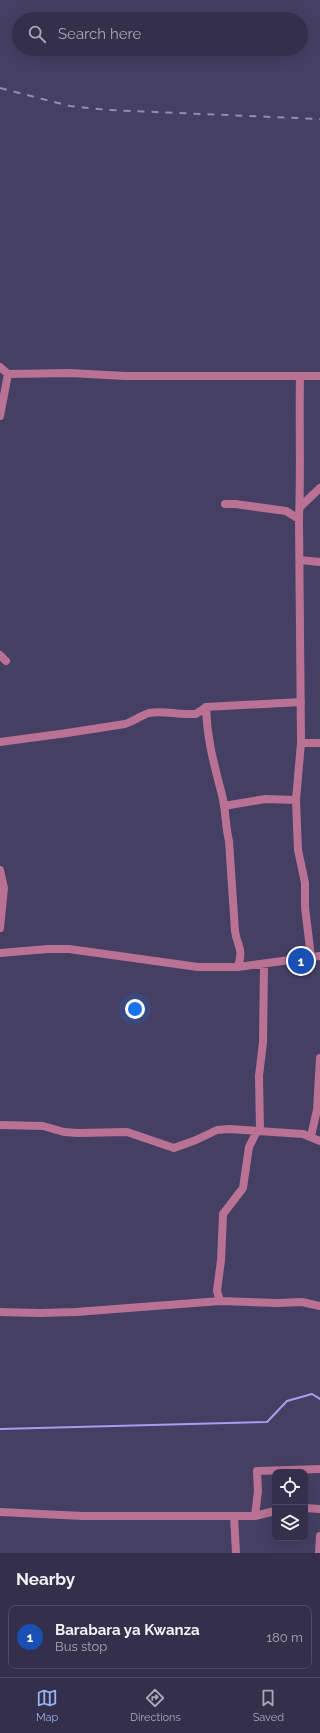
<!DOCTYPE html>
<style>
body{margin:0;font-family:Raleway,sans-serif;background:#3c3751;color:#f1f3f6}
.controls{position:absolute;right:12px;bottom:12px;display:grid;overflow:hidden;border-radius:8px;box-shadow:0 4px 16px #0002}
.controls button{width:36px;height:36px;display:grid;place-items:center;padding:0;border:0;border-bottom:1px solid #4e4a62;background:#342f4a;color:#f1f3f6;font:20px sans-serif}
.you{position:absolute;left:135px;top:1009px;width:14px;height:14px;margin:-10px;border:3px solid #fff;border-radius:50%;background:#1a73e8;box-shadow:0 0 0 6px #1a73e833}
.badge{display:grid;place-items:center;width:26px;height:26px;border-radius:50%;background:#95b2f1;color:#fff;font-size:13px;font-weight:700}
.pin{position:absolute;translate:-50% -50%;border:2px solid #fff;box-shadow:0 1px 4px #0006}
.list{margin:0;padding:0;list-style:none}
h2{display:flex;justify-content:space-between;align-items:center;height:52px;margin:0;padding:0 16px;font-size:17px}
h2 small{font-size:13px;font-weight:400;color:#a9a9b5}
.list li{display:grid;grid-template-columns:26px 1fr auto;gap:12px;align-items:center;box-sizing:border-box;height:64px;margin:0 8px 8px;padding:0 8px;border:1px solid #4e4a62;border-radius:8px}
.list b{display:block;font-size:15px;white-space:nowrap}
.list p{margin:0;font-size:13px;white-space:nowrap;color:#a9a9b5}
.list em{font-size:13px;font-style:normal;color:#a9a9b5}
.icon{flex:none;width:22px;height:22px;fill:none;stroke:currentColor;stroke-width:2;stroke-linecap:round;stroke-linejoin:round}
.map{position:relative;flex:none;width:320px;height:1553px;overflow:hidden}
.search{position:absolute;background:#342f4a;box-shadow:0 4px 16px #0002;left:12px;right:12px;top:12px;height:44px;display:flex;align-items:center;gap:10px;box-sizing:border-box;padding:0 14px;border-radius:22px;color:#a9a9b5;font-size:15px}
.sheet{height:124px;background:#342f4a}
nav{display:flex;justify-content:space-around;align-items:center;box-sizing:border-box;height:56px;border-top:1px solid #4e4a62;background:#342f4a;font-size:11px;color:#a9a9b5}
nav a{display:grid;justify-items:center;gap:2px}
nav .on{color:#95b2f1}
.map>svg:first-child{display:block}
</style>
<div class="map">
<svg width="320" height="1553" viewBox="0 0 320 1553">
<rect width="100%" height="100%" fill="#453f63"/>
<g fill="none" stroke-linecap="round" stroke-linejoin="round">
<path stroke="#ac9cf1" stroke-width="2" d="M0,1429l267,-7 20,-21 25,-7 8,5"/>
<path stroke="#b97293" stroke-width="8" d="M0,367l8,7 62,-1 55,3h195
M300,376c-1,47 1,96 -1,143l2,224 -5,57 2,50 7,33v24l6,50
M0,416l8,-42
M225,504h10l51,7 13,8
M300,507l20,-19
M300,560l20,2
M0,655l6,6
M206,707c1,33 8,57 16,88 4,15 3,30 7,46 2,30 4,60 6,90 2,16 9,16 3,36
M0,742l67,-9 58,-9c9,-3 15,-8 24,-11 14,-3 28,2 42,1h5l10,-7 95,-5
M301,743h19
M224,806l41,-7 31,1
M0,870l4,18 -4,40
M0,953l48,-4h21l129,18h40l82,-11
M0,1125l43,1 21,6 14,1 49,-1 47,16 22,-8 21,-10 12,-1 74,5 17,7
M260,1130l-1,-54 4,-34 1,-77
M311,1136l6,-26 3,-52
M220,1301l-3,-10 4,-31 2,-46 20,-26 6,-41 8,-16
M0,1312l39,1 37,-1 144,-11 58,2 24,-1 18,4
M305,1508l15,1
M0,1512l83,4h172l20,-5
M234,1516l2,37
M255,1516l3,-25 -1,-20 63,-2
M319,1553l1,-17"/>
<path stroke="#918dab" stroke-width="2" stroke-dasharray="7 7" stroke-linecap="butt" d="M0,88l70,18 38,4 212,9"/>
</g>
</svg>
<div class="controls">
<button><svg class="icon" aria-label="locate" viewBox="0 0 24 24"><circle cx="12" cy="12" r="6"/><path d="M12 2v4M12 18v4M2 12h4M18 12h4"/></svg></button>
<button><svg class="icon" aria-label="layers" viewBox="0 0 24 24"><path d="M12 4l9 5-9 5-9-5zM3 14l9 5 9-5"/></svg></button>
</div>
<div class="you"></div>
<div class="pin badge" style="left:301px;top:961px;background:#1a4fb4">1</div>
<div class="search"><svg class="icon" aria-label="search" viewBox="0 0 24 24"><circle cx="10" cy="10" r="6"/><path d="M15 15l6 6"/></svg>Search here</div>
</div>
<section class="sheet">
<h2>Nearby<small></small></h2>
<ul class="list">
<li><span class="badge" style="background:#1a4fb4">1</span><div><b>Barabara ya Kwanza</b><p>Bus stop</p></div><em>180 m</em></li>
</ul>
</section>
<nav>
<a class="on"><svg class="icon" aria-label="map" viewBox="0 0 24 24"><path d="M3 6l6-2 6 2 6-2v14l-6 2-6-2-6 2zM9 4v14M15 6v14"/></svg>Map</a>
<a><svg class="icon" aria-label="directions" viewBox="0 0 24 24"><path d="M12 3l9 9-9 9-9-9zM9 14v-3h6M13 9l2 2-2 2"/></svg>Directions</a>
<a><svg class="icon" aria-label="saved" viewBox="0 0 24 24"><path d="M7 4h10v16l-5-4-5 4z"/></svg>Saved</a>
</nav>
